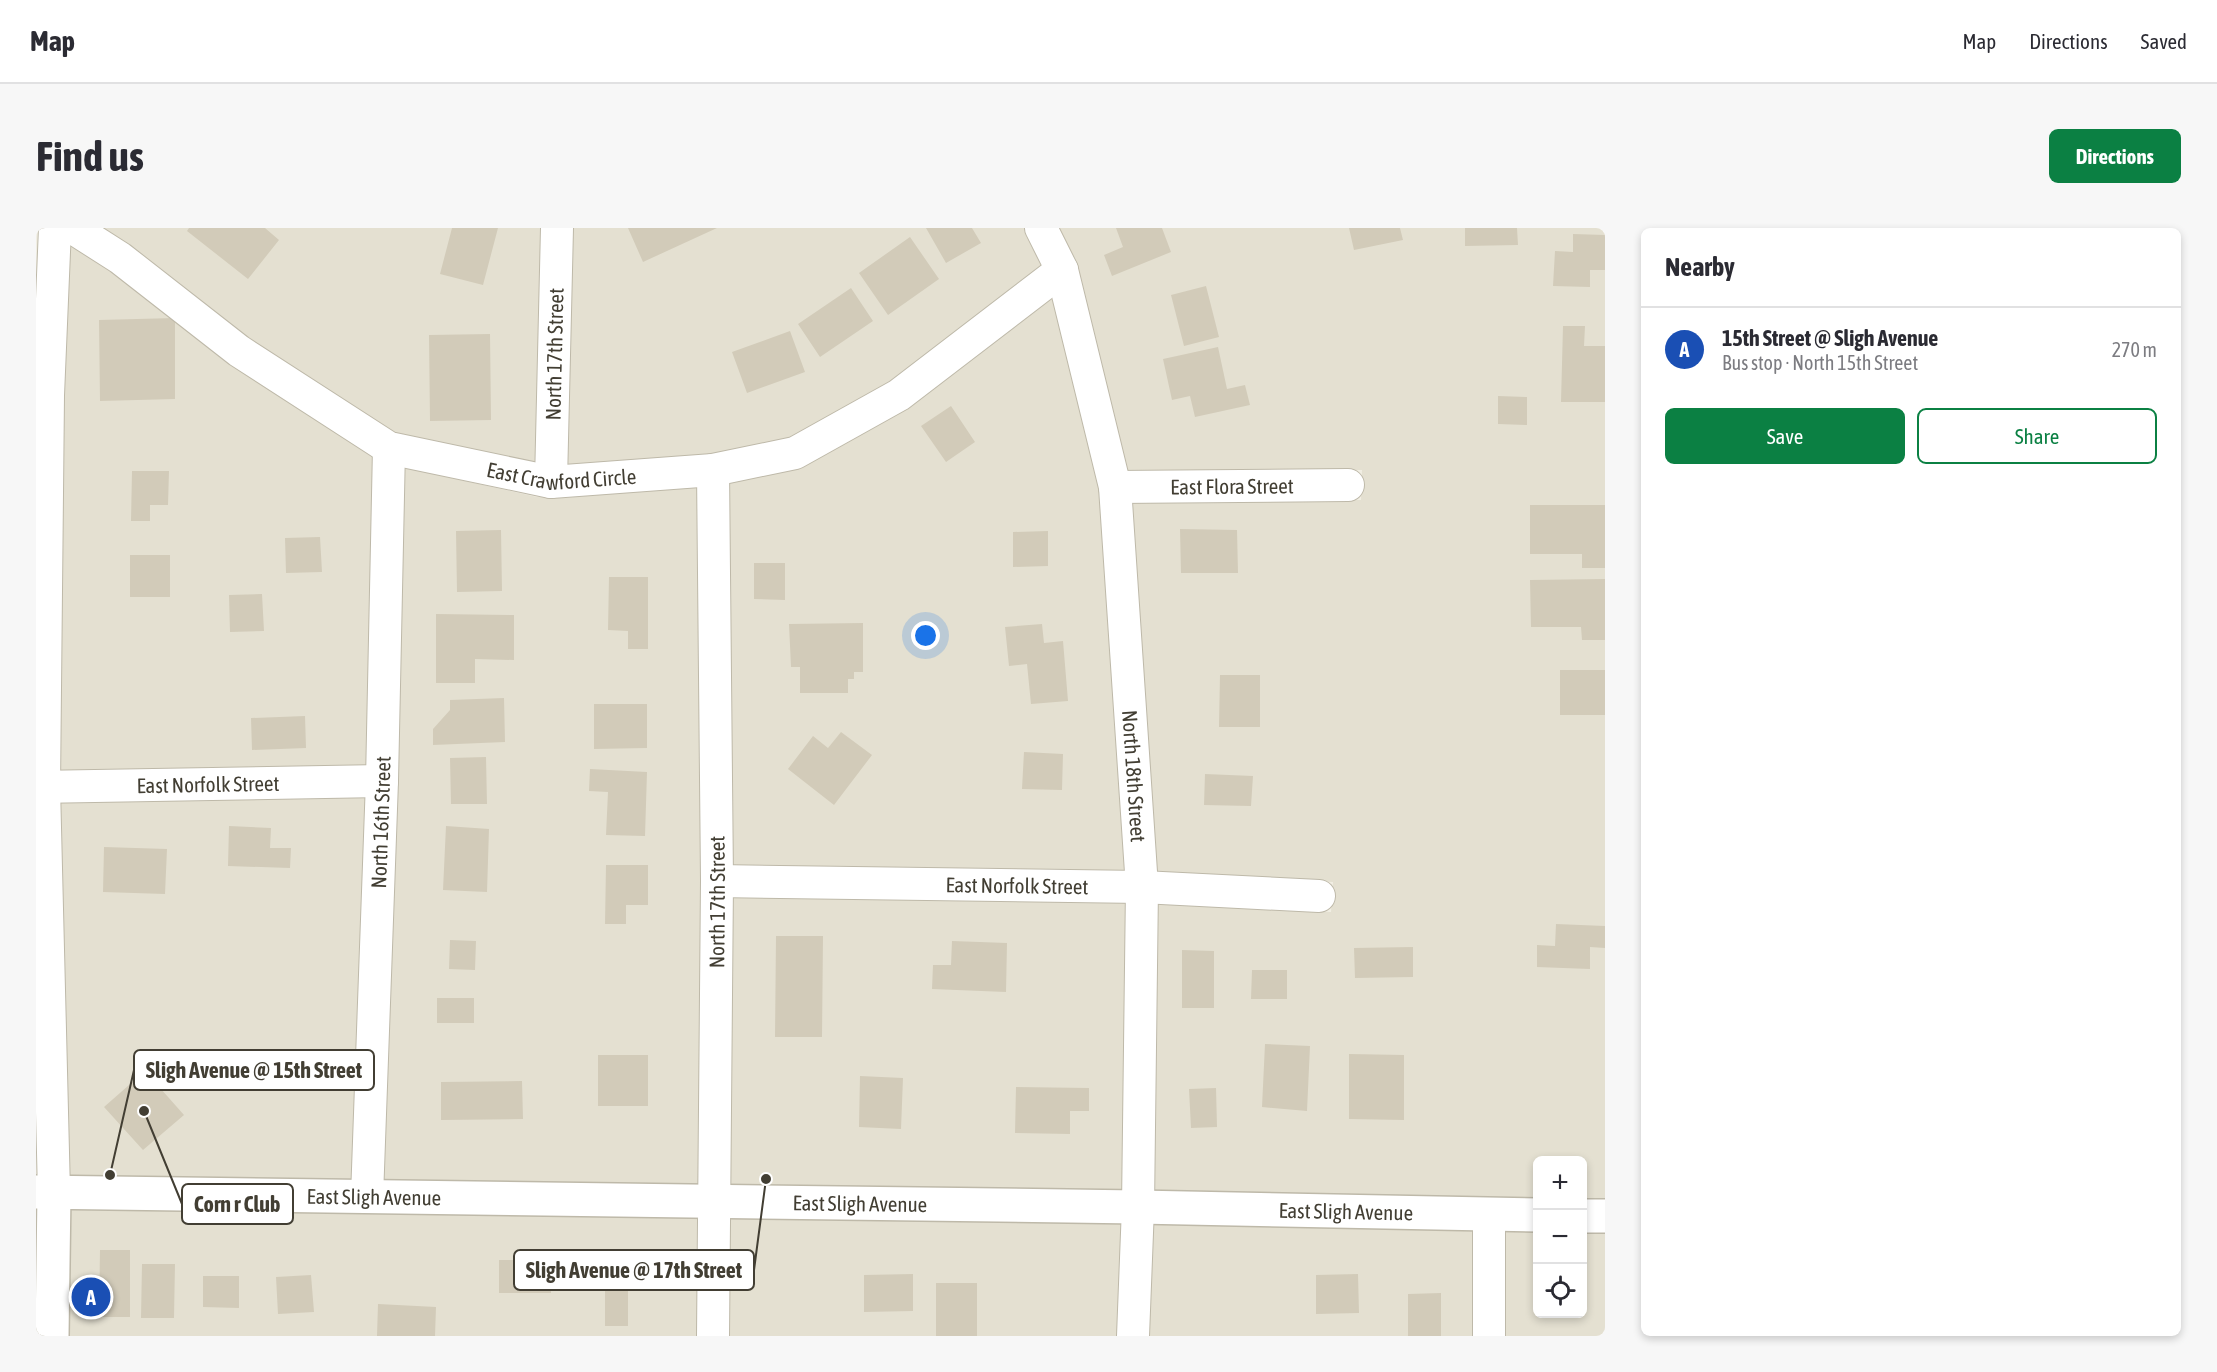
<!DOCTYPE html>
<meta charset="utf-8">
<style>
body{margin:0;font-family:"Asap Condensed",sans-serif;background:#f7f7f7;color:#2b2b33}
.controls{position:absolute;right:18px;bottom:18px;display:grid;overflow:hidden;border-radius:9px;box-shadow:0 3px 9px #0003}
.controls button{width:54px;height:54px;display:grid;place-items:center;padding:0;border:0;border-bottom:2px solid #e1e1e2;background:#fff;color:#2b2b33;font:30px sans-serif}
.you{position:absolute;left:890px;top:408px;width:21px;height:21px;margin:-15px;border:4px solid #fff;border-radius:50%;background:#1a73e8;box-shadow:0 0 0 9px #1a73e833}
.badge{display:grid;place-items:center;width:39px;height:39px;border-radius:50%;background:#0b8043;color:#fff;font-size:20px;font-weight:700}
.pin{position:absolute;translate:-50% -50%;border:3px solid #fff;box-shadow:0 2px 6px #0006}
.list{margin:0;padding:0;list-style:none}
h2{display:flex;justify-content:space-between;align-items:center;height:78px;margin:0;padding:0 24px;font-size:26px}
h2 small{font-size:20px;font-weight:400;color:#7c7c81}
.list li{display:grid;grid-template-columns:39px 1fr auto;gap:18px;align-items:center;box-sizing:border-box;height:84px;padding:0 24px;border-top:2px solid #e1e1e2}
.list b{display:block;font-size:22px;white-space:nowrap}
.list p{margin:0;font-size:20px;white-space:nowrap;color:#7c7c81}
.list em{font-size:20px;font-style:normal;color:#7c7c81}
.actions{display:flex;gap:12px;padding:18px 24px}
.actions a{flex:1;padding:14px 0;border:2px solid #0b8043;border-radius:9px;text-align:center;font-size:21px;color:#0b8043}
.actions .main{background:#0b8043;color:#fff}
.icon{flex:none;width:33px;height:33px;fill:none;stroke:currentColor;stroke-width:2;stroke-linecap:round;stroke-linejoin:round}
.map{position:relative;flex:none;width:1569px;height:1108px;overflow:hidden;border-radius:9px}
header{display:flex;align-items:center;gap:36px;box-sizing:border-box;height:84px;padding:0 30px;background:#fff;border-bottom:2px solid #e1e1e2}
header strong{font-size:28px}
nav{display:flex;gap:33px;margin-inline-start:auto;font-size:21px}
.intro{display:flex;align-items:center;justify-content:space-between;box-sizing:border-box;height:144px;padding:0 36px}
h1{margin:0;font-size:42px}
.button{padding:15px 27px;border-radius:9px;background:#0b8043;color:#fff;font-size:21px;font-weight:700}
main{display:flex;gap:36px;padding:0 36px}
aside{flex:1;background:#fff;border-radius:9px;box-shadow:0 3px 9px #0003}
.map>svg:first-child{display:block}
</style>
<header>
<strong>Map</strong>
<nav><a>Map</a><a>Directions</a><a>Saved</a></nav>
</header>
<div class="intro"><h1>Find us</h1><a class="button">Directions</a></div>
<main>
<div class="map">
<svg width="1569" height="1108" viewBox="0 0 1569 1108">
<rect width="100%" height="100%" fill="#f1eee3"/>
<path fill="#e4e0d1" d="M64,0h443l-6,236 -145,-31 -146,-95z
M534,0h455l19,38 -152,116 -101,56 -79,17 -148,11z
M1020,0h549v973h-22l-1,-41h-44l-1,40 -385,-8 3,-289 176,9 2,-30 -178,-10 -26,-370 232,-2 1,-30 -237,1 -48,-194 3,-3z
M32,15l45,28 262,186 -6,309 -312,5 4,-376z
M1018,67l47,194 27,383 -398,-6 -3,-384z
M366,239l135,30 26,1 137,-12 3,395 -4,305 -318,-5z
M332,568l-14,385 -287,-4 -10,-375z
M694,668l398,6 -3,290 -399,-6z
M31,980l632,9 1,119h-635z
M690,989l398,5 -4,114h-393z
M1115,995l324,7 1,106h-329z
M1466,1002h35l1,84h44l1,-83h22v105h-102z"/>
<path fill="#d2cbb9" d="M153,0h76l14,12 -31,39 -61,-48z
M416,0h46l-15,57 -43,-11z
M592,0h89l-74,34z
M890,0h46l9,15 -35,20z
M1080,0h46l9,24 -59,24 -8,-21 19,-8z
M1313,0h51l3,12 -49,10z
M1429,0h52l1,17 -53,1z
M1537,6l32,1v35h-15v17l-37,-1 2,-35 18,1z
M874,9l29,42 -51,36 -29,-42z
M1170,58l13,51 -35,9 -13,-51z
M815,60l22,33 -53,36 -22,-33z
M139,90v81l-75,2 -1,-81z
M1527,98h22l-1,20h21v56h-44z
M754,103l15,41 -58,21 -15,-41z
M454,106l1,86 -61,1 -1,-86z
M1182,119l9,42 18,-4 5,20 -55,12 -5,-21 -18,4 -9,-41z
M1462,168l29,1v28l-29,-1z
M915,178l24,36 -29,20 -25,-36z
M96,243h37l-1,34h-18v16h-19z
M1494,277h75v63h-23v-14h-52z
M1144,301l57,1 1,43h-57z
M465,302l1,61 -45,1 -1,-61z
M1012,303v35l-35,1v-35z
M284,309l2,35 -36,1 -1,-35z
M94,327h40v42h-40z
M718,335h31v37l-31,-1z
M573,349h39v72h-20v-18l-20,-1z
M1569,351v61h-23l-1,-13h-50l-1,-47z
M226,366l2,37 -34,1 -1,-37z
M400,386l78,1v45l-39,-1v24h-39z
M827,395v49h-9v7h-6v14h-48v-26h-9l-2,-43z
M1006,396l2,19 19,-2 5,60 -37,3 -4,-40 -18,2 -4,-39z
M1524,442h45v45h-45z
M1184,447h40v52h-41z
M468,470l1,44 -72,3v-16l17,-19v-10z
M558,476h53v44l-53,1z
M269,488l1,32 -54,2 -1,-32z
M805,504l31,23 -38,50 -46,-36 25,-33 15,12z
M988,524l39,2 -1,36 -40,-1z
M450,529l1,47h-36l-1,-46z
M554,541l57,3 -2,64 -39,-1 2,-43 -19,-1z
M1169,546l48,2 -2,30 -47,-1z
M193,598l42,2 -1,20h21l-1,20 -62,-2z
M410,598l43,3 -2,63 -44,-2z
M68,619l63,2 -2,45 -62,-2z
M570,637h42v40h-22v19h-21z
M1520,696l49,2v22l-15,-1v22l-53,-2v-22l18,1z
M740,708h47l-1,101h-47z
M414,712l26,1 -1,29 -26,-1z
M916,713l55,2 -1,49 -74,-3 1,-24h18z
M1377,719v30l-58,1 -1,-30z
M1146,722l32,1v57h-32z
M1216,742h35v29h-36z
M401,770h37v25h-37z
M1229,816l45,2 -3,65 -45,-4z
M1313,826l55,1v65l-55,-1z
M562,827h50v51h-50z
M109,843l39,44 -41,35 -39,-43z
M824,848l43,2 -2,51 -42,-2z
M486,853l1,38 -82,1v-38z
M980,859l73,1v23h-19v23l-55,-1z
M1180,860l1,39 -26,1 -2,-39z
M64,1022h30v67h-31z
M463,1032h52v33h-52z
M106,1036h33l-1,54h-33z
M877,1046v37l-49,1v-37z
M1322,1046l1,39 -43,1v-39z
M275,1047l3,37 -36,2 -2,-37z
M167,1048h36v32l-36,-1z
M592,1052v46h-23v-45z
M900,1055h41v53h-41z
M1405,1065v43h-33v-42z
M342,1076l58,3 -1,29h-58z"/>
<g fill="none" stroke-linecap="round" stroke-linejoin="round">
<defs>
<g id="minor">
<path id="s1" d="M37,0l47,30 119,93 150,97 162,34 162,-12 82,-17 104,-58 163,-125"/>
<path id="s2" d="M1005,0l21,42 53,217 27,400 -4,320 -5,129"/>
<path id="s3" d="M515,254l6,-254"/>
<path id="s4" d="M1079,259l233,-2"/>
<path id="s5" d="M0,559l346,-6"/>
<path id="s6" d="M681,653l425,6 177,9"/>
<path d="M18,965l-10,-406 4,-392 7,-167"/>
<path id="s7" d="M331,969l15,-416 7,-333"/>
<path d="M1453,987v121"/>
<path id="s8" d="M677,1108l4,-455 -4,-411"/>
</g>
<g id="tertiary">
<path id="s9" d="M0,964l1102,15 400,8"/>
<path d="M1546,988h23"/>
<path d="M16,1108l2,-143"/>
</g>
</defs>
<use href="#minor" stroke="#beb9a9" stroke-width="34"/>
<use href="#tertiary" stroke="#beb9a9" stroke-width="36"/>
<use href="#minor" stroke="#fff" stroke-width="32"/>
<use href="#tertiary" stroke="#fff" stroke-width="33"/>
</g>
<g text-anchor="middle" dominant-baseline="central" stroke-width="4.5" stroke-linejoin="round" paint-order="stroke">
<g font-size="21" fill="#423e33" stroke="#fff">
<text stroke="none"><textPath href="#s3" startOffset="128">North 17th Street</textPath></text>
<text stroke="none"><textPath href="#s1" startOffset="561">East Crawford Circle</textPath></text>
<text stroke="none"><textPath href="#s4" startOffset="117">East Flora Street</textPath></text>
<text stroke="none"><textPath href="#s2" startOffset="560">North 18th Street</textPath></text>
<text stroke="none"><textPath href="#s5" startOffset="172">East Norfolk Street</textPath></text>
<text stroke="none"><textPath href="#s7" startOffset="375">North 16th Street</textPath></text>
<text stroke="none"><textPath href="#s6" startOffset="300">East Norfolk Street</textPath></text>
<text stroke="none"><textPath href="#s8" startOffset="434">North 17th Street</textPath></text>
<text stroke="none"><textPath href="#s9" startOffset="338">East Sligh Avenue</textPath></text>
<text stroke="none"><textPath href="#s9" startOffset="824">East Sligh Avenue</textPath></text>
<text stroke="none"><textPath href="#s9" startOffset="1310">East Sligh Avenue</textPath></text>
</g>
</g>
<path fill="none" stroke="#423e33" stroke-width="2" d="M74 947L98 842M108 883L146 976M730 951L718 1042"/>
<g fill="#423e33" stroke="#fff" stroke-width="2">
<circle cx="74" cy="947" r="6"/>
<circle cx="108" cy="883" r="6"/>
<circle cx="730" cy="951" r="6"/>
</g>
<g fill="#fff" stroke="#423e33" stroke-width="2">
<rect x="98" y="822" width="240" height="40" rx="6"/>
<rect x="146" y="956" width="111" height="40" rx="6"/>
<rect x="478" y="1022" width="240" height="40" rx="6"/>
</g>
<g font-size="22" text-anchor="middle" font-weight="bold" fill="#423e33">
<text x="218" y="850">Sligh Avenue @ 15th Street</text>
<text x="201" y="984">Corn r Club</text>
<text x="598" y="1050">Sligh Avenue @ 17th Street</text>
</g>
</svg>
<div class="controls">
<button>+</button>
<button>−</button>
<button><svg class="icon" aria-label="locate" viewBox="0 0 24 24"><circle cx="12" cy="12" r="6"/><path d="M12 2v4M12 18v4M2 12h4M18 12h4"/></svg></button>
</div>
<div class="you"></div>
<div class="pin badge" style="left:55px;top:1069px;background:#1a4fb4">A</div>
</div>
<aside>
<h2>Nearby<small></small></h2>
<ul class="list">
<li><span class="badge" style="background:#1a4fb4">A</span><div><b>15th Street @ Sligh Avenue</b><p>Bus stop · North 15th Street</p></div><em>270 m</em></li>
</ul>
<div class="actions"><a class="main">Save</a><a>Share</a></div>
</aside>
</main>
